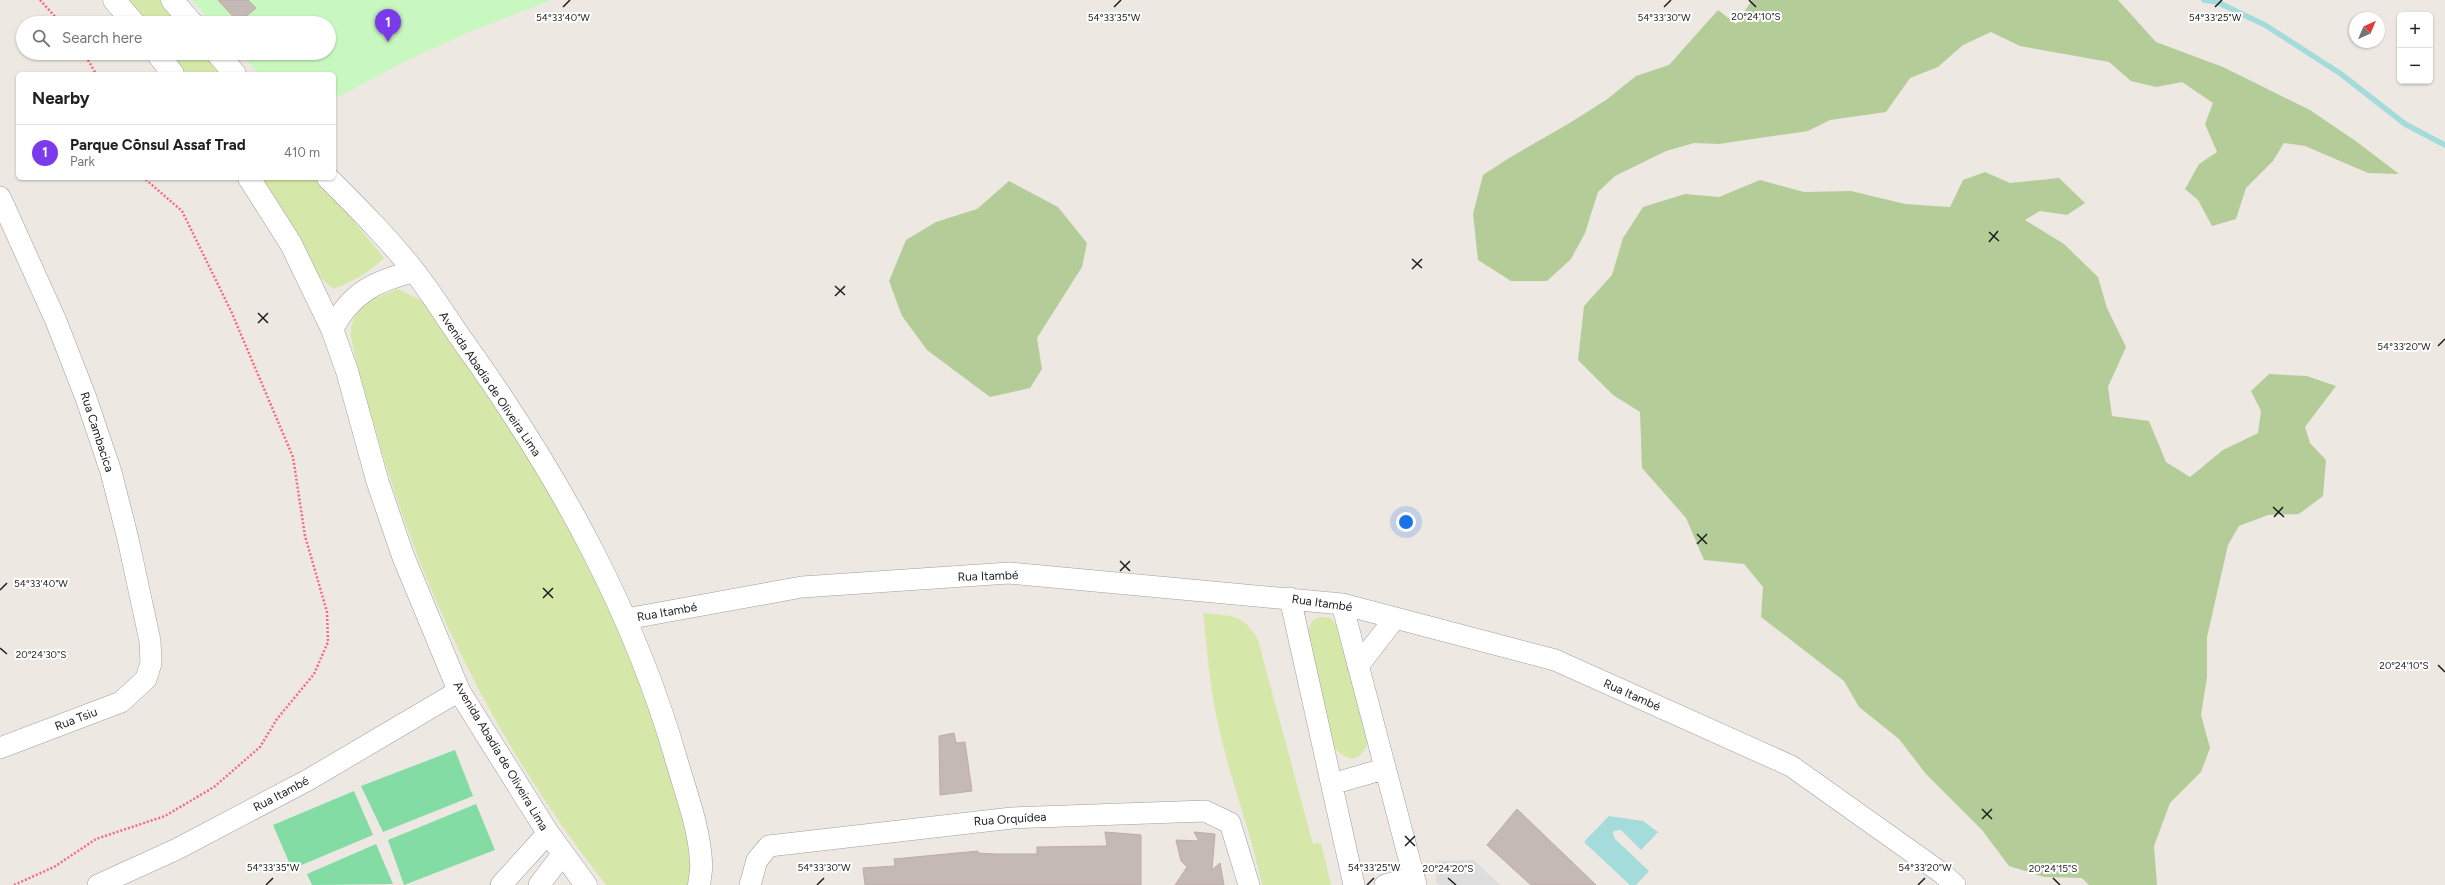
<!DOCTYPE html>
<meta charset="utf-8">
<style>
body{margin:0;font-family:Figtree,sans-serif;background:#f2f2f2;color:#202124}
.controls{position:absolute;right:12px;top:12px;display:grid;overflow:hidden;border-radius:6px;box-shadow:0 1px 3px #0004}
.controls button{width:36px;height:36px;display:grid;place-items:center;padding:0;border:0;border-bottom:1px solid #e0e0e0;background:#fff;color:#202124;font:20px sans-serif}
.compass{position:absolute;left:2349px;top:12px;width:36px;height:36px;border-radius:50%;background:#fff;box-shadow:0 1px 3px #0004;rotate:44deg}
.you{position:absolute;left:1406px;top:522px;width:14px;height:14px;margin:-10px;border:3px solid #fff;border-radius:50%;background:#1a73e8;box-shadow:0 0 0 6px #1a73e833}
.badge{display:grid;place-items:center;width:26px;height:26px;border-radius:50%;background:#7c3aed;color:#fff;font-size:13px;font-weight:700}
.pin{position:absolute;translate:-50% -33px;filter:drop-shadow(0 1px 2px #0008)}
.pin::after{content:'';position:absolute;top:21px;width:14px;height:12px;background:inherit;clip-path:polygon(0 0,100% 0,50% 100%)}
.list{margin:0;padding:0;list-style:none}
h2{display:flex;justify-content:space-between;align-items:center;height:52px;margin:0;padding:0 16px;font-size:17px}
h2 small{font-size:13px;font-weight:400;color:#757577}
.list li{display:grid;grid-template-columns:26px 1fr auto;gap:12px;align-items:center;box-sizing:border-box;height:56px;padding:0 16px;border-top:1px solid #e0e0e0}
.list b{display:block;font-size:15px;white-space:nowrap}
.list p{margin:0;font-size:13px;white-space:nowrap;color:#757577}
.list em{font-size:13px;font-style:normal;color:#757577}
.icon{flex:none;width:22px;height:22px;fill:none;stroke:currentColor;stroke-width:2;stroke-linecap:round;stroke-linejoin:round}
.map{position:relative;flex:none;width:2445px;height:885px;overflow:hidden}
.search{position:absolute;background:#fff;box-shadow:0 1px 3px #0004;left:16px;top:16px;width:320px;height:44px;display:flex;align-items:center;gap:10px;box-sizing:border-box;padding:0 14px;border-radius:22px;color:#757577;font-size:15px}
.panel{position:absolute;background:#fff;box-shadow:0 1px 3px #0004;left:16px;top:72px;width:320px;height:108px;border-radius:6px}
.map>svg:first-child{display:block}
</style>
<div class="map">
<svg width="2445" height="885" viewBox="0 0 2445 885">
<rect width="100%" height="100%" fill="#eee8e3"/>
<path fill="#d6e8a9" d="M122,0h48l19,23h-47z
M165,53h50l17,21h-51z
M261,178h58l65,80c-14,14 -32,24 -50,31 -25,-14 -57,-83 -73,-111z
M398,289l28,14 134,193 97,223 37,143 -3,23h-85c-108,-138 -186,-292 -232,-461 -5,-17 -26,-84 -23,-97 2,-8 8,-16 12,-24z
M1203,613c28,3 40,0 55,27l55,204 8,-1 10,42h-69c-12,-58 -35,-113 -46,-171 -7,-33 -9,-68 -13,-101z
M1322,617l8,1 9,9 29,116c-10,20 -18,20 -35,4l-25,-115c2,-9 5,-14 14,-15z"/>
<path fill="#b4cd98" d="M1752,0h366l38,42 67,25 87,43 47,32 42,32 -31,-1 -63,-27 -21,-3 -11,18 -27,27 -10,31 -24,7 -14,-26 -13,-11 14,-25 18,-12 -12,-28 8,-21 -31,-21 -26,5 -25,-6 -22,-19 -89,-16 -29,-14 -28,13 -25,22 -28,11 -24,34 -56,8 -22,11 -89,13 -25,-1 -28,8 -51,25 -17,16 -13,41 -14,26 -24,22h-36l-33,-21 -5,-46 10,-39 26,-17 59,-34 38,-24 30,-24 33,-11 49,-55 18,14z
M1985,172l25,11 49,-5 26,25 -18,12 -27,-4 -15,9 39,24 34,33 9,31 19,39 -18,40 4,29 37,5 17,41 24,15 33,-27 35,-17 3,-22 -10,-20 18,-17 38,2 29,10 -31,41 5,16 16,17 -3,36 -24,18 -31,1 -29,11 -11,19 -21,92v40l-6,38 9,33 -9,24 -31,31 -16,43 3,39h-68l-7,-7 -38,-1 -35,-11 -27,-36 -56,-56 -27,-35 -40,-32 -15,-26 -83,-64 2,-30 -19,-23 -40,-4 -18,-42 -44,-50 -2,-56 -27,-17 -35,-35 6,-54 28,-31 11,-37 20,-31 42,-13 34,3 41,-17 44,12 47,-1 54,13 45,3 13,-27z
M1009,181l49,26 29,36 -5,24 -45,71 5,31 -12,19 -40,9 -63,-47 -25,-34 -13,-35 17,-41 30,-18 41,-13z"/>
<path fill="#c8f8c0" d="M192,0h360l-80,31 -64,29 -74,39v-25h-75l-19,-21h89v-30h-117z"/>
<path fill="#82dca4" d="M455,750l18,46 -90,36 -22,-46z
M354,791l19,44 -81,34 -19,-44z
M476,804l19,46 -91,35 -16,-45z
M376,844l17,40 -81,1 -5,-11z"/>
<path fill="#ddd" d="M1474,860l26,25h-60l-4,-3 1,-21z"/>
<path fill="#a4dbdb" d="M1609,816l34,5 15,11 -17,18 -20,-20 -7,1 -1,2 2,6 34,32 -13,14h-6l-46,-43z"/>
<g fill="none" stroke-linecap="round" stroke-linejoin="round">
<path stroke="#a4dbdb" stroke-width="5.5" d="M2204,0l13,2 48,23 76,49 64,50 40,21"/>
</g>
<path fill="#c5b9b6" stroke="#bfaba5" d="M218,0h30l8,8 -17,15z
M954,733l2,10 9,-1 7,49 -32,4 -1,-59z
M1517,809l79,76h-65l-44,-40z
M1105,832l36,3v50h-276l-2,-17 32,-2 -1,-7 84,-8v2l17,1h42v-7l70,-1z
M1194,832l21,2 -3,36 8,-7 4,22h-49l12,-18 -6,-6 -5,-21 23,1z"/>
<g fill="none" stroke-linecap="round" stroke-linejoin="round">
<defs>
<path id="minor" d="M0,197l56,124 30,77 25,74 17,67 22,102 1,22 -5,16 -25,23 -121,46
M1290,598l64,287
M1342,604l74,281
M626,619l176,-32 207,-14 333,31 213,56 236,106 152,108 12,11
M1358,666l37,-48
M1332,784l52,-15
M98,885l79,-36 131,-69 151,-89
M501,885l47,-52
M539,885l23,-30
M750,885l7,-25 12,-14 243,-28 193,-7 25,12 19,62
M1385,885l29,-8"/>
<path id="tertiary" d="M114,0l20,23
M172,0l20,23
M157,53l16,21
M217,53l18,21
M249,178l42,66 41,85 15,42 31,112 25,73 56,135 89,142 38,52
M328,178c30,30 60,60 86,93 22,28 40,59 61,87 87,124 160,257 202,404 9,31 22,65 24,99 1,7 -1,16 -2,24
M332,329c20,-37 42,-47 82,-58"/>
</defs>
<use href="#minor" stroke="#9e9e9e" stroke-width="22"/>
<use href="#tertiary" stroke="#9e9e9e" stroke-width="23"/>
<path stroke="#f76b7d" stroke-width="2.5" stroke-dasharray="2 2" stroke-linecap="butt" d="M40,0l21,23
M84,53l12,21
M14,885l40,-18 42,-28 69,-23 49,-29 46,-40 17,-28 37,-45 14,-32 -1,-30 -22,-76 -12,-79 -62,-146 -49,-100 -38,-33"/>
<use href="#minor" stroke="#fff" stroke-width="21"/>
<use href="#tertiary" stroke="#fff" stroke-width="22"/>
</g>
<path fill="none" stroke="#1d1d1d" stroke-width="1.5" d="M1749,0l7,7M563,7l7,-7M1114,7l7,-7M1664,7l7,-7M2215,7l7,-7M1989,232l10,9M1989,242l9,-11M1412,259l10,9M1412,269l10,-10M835,286l10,9M835,296l10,-10M258,313l10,10M258,323l10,-10M2438,346l7,-7M2273,507l11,10M2274,517l9,-10M1697,534l10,10M1697,544l10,-10M1120,561l10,10M1120,571l10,-10M543,588l10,10M0,590l7,-7M543,598l10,-10M0,648l7,6M2438,665l7,7M1982,809l10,10M1982,819l10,-10M1405,836l10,10M1405,846l10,-10M1448,878l8,7M2053,878l7,7M266,885l7,-7M817,885l7,-7M1367,885l7,-7M1918,885l7,-7"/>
<g text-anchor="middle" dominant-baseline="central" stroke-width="4" stroke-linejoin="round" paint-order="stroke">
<g font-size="12" fill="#1d1d1d" stroke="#fff">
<text transform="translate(490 384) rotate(56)">Avenida Abadia de Oliveira Lima</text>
<text transform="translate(97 432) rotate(72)">Rua Cambacica</text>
<text transform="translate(988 576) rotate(-2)">Rua Itambé</text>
<text transform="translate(1322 603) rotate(8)">Rua Itambé</text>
<text transform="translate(667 612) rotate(-10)">Rua Itambé</text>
<text transform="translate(1632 695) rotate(24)">Rua Itambé</text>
<text transform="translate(76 719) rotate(-21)">Rua Tsiu</text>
<text transform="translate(501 756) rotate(59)">Avenida Abadia de Oliveira Lima</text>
<text transform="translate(281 794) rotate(-28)">Rua Itambé</text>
<text transform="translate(1010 819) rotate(-4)">Rua Orquídea</text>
</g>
</g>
<g font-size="10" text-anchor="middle" fill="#1d1d1d" stroke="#fff" stroke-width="4" stroke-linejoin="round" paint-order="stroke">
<text x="1756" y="20">20°24'10"S</text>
<text x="563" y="21">54°33'40"W</text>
<text x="1114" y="21">54°33'35"W</text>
<text x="1664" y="21">54°33'30"W</text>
<text x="2215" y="21">54°33'25"W</text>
<text x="2404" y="350">54°33'20"W</text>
<text x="41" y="587">54°33'40"W</text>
<text x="41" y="658">20°24'30"S</text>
<text x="2404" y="669">20°24'10"S</text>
<text x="273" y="871">54°33'35"W</text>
<text x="824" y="871">54°33'30"W</text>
<text x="1374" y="871">54°33'25"W</text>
<text x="1925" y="871">54°33'20"W</text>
<text x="1448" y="872">20°24'20"S</text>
<text x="2053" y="872">20°24'15"S</text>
</g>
</svg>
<div class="controls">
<button>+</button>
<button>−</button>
</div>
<svg class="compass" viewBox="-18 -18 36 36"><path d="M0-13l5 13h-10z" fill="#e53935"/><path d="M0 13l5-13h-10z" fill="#757577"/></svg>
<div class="you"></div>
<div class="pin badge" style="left:388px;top:42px">1</div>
<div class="search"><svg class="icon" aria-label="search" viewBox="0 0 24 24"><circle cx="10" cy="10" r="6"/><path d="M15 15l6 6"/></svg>Search here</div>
<section class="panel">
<h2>Nearby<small></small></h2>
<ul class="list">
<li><span class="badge">1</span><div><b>Parque Cônsul Assaf Trad</b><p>Park</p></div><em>410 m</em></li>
</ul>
</section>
</div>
